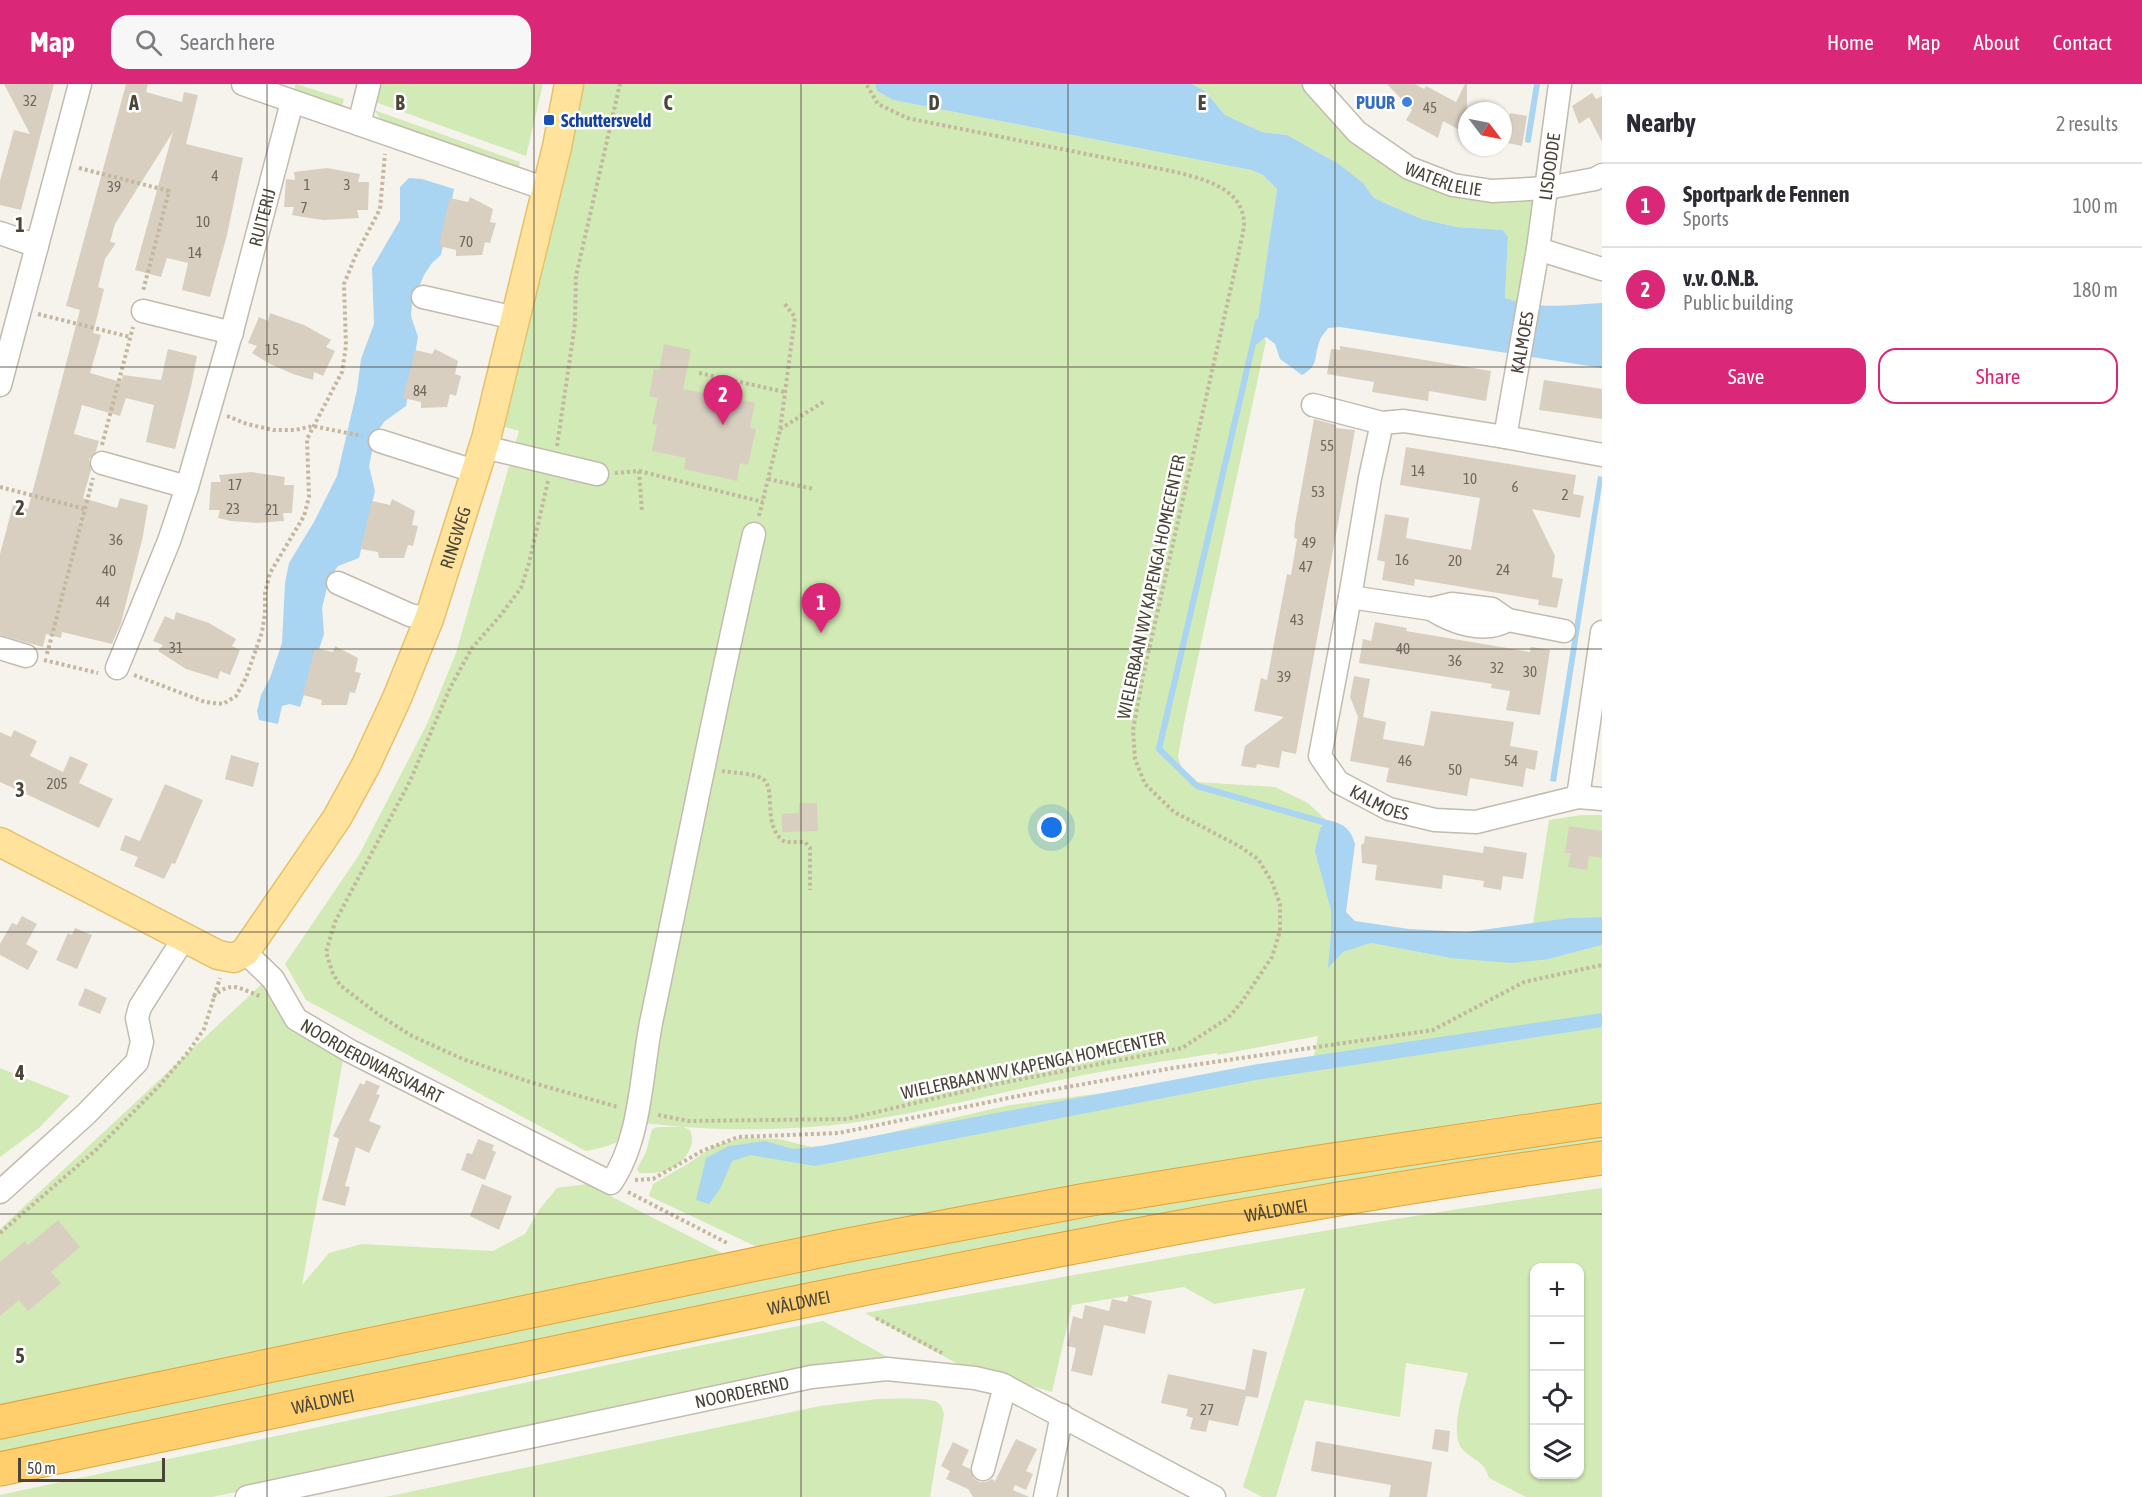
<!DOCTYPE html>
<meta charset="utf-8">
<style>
body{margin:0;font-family:"Asap Condensed",sans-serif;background:#f7f7f7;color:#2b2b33}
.controls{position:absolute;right:18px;bottom:18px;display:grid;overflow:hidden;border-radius:12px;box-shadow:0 2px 4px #0004}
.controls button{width:54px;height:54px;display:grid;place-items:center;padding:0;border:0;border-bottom:2px solid #e1e1e2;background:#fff;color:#2b2b33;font:30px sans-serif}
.compass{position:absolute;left:1458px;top:18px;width:54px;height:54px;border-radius:50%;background:#fff;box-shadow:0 2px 4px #0004;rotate:122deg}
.scale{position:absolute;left:18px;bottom:15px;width:147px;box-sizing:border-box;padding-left:6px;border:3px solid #4b4439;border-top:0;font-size:16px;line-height:21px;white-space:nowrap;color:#4b4439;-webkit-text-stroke:4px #fff;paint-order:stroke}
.you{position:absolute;left:1052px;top:744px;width:21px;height:21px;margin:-15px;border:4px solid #fff;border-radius:50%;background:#1a73e8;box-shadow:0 0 0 9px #1a73e833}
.badge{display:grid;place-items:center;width:39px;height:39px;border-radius:50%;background:#db2777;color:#fff;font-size:20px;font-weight:700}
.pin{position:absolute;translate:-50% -50px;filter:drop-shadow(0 2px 3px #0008)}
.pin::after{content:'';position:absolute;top:32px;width:21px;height:18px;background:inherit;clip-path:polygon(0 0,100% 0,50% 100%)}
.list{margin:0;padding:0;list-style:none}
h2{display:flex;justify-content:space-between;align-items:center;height:78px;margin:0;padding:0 24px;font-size:26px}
h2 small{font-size:20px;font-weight:400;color:#7c7c81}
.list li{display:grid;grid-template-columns:39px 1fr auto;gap:18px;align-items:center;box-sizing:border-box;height:84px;padding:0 24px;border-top:2px solid #e1e1e2}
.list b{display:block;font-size:22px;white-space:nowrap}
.list p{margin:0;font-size:20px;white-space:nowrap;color:#7c7c81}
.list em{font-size:20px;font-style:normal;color:#7c7c81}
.actions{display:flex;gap:12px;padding:18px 24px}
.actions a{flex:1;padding:14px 0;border:2px solid #db2777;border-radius:18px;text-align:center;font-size:21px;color:#db2777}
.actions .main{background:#db2777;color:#fff}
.icon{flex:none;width:33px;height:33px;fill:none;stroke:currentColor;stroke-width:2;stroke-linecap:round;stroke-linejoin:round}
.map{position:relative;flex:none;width:1602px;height:1413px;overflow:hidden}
header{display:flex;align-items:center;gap:36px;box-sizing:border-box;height:84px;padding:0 30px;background:#db2777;color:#fff}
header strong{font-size:28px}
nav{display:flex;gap:33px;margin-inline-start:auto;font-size:21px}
.search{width:420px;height:54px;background:#f7f7f7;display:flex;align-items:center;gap:15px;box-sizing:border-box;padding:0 21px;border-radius:18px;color:#7c7c81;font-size:22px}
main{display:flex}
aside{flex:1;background:#fff}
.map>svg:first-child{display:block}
</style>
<header>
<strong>Map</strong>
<div class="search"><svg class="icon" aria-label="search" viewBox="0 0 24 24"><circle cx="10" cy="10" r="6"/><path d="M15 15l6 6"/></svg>Search here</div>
<nav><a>Home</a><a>Map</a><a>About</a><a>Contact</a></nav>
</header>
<main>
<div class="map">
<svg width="1602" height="1413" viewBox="0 0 1602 1413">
<rect width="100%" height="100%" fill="#f6f3ec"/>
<path fill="#d2eab5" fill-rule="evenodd" d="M296,0l48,15 -3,10 -48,-17z
M379,0h164l-17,72 -151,-54z
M580,0h295l2,7 16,9 358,70 12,5 14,14 -21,146h6l4,6 -81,377 -7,38 4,14 10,10 4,2 79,5 33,16 22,21 13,128 28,-9 79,15 99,1 53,-14v158l-110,15 -213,36 -522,93 -108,-51 4,-12 36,-21 25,-17 28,-8 37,1 40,10 191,-44 302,-39 6,-30 -101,19v-2c-51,8 -101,15 -152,26 -71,15 -142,34 -214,44 -55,7 -112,8 -168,4l7,3c4,10 2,17 -4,26 -12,16 -27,18 -47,17l-2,-4 9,-17 6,-23 6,-2h24l-46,-5c-15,22 -25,24 -50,29l-280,-151 -21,-36 74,-109 68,-131 29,-71 63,-222 -21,-6z
M1192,0h112l101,89 108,28 24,-1 -18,103 -14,-5 3,-61 -5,-7 -45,-3 -36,-8 -33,-14 -15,-7 -11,-15 -24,-19 -52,-29 -25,-3 -37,-17 -20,-24z
M374,26l146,52 -2,10 -137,-52z
M1581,731h21v102l-33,1 -36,6 16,-104z
M264,898l79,78 -41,225 27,-32 33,-9 131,7 32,-17 14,-24 18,-22 30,-4 137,70 -724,155v-180z
M0,984l70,28 -31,32 -39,29z
M1602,1049v16l-315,50 -509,90 -778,167v-17l798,-170 486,-86z
M1602,1104v309h-76l-37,-19c-5,-17 -13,-16 -25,-27 -16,-14 -1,-59 4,-78l-62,-10 -6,54 -95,-17 -29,97h-14l-19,-10 62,-199 -91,16 -30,-17 -112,18 -20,87 -47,-14 -29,-4 -111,-61c245,-44 490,-91 737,-125zM1534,1184h46v206h-46z
M823,1237l102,57 -41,-3 -468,79 -204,43h-212v-2l659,-141z
M878,1315c13,0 48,-2 59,3 4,2 6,8 7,12l-14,83h-545l435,-91z"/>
<path fill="#a9d4f2" d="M875,0h317l13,7 20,24 37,17 25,3 52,29 24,19 11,15 15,7 33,14 35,8 46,3 5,7 -3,61c33,12 62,7 97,5v65l-262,-41 -12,1c-2,4 -7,8 -8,12 -7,17 0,25 -18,35l-22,-16 -5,-15 -9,-7 -12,9 23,-157 -14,-14 -12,-5 -358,-70 -16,-9z
M409,94l13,1 32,10 -13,66 -9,8 -8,12 -12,28 -1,13 7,21 -12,69 -21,15 -9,12 -7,33 6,25 -16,67 -21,8 -9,13 -7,29 2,26 -24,73 -10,-3 -8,2 -4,18 -19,-4 -2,-9 4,-16 9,-17 12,-35 3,-60 4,-20 25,-41 23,-46 20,-86 4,-31 13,-35 -2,-56 28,-48v-33z
M1598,392l4,1v8l-46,297 -6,-1z
M1327,736c15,3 24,8 28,24l-9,68 9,9 54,8 58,3 102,-14 33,-1v28l-53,14 -38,4 -61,-5 -79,-15 -28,9 -15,16 3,-33v-25l-16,-59 5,-22z
M1602,929v14l-346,53 -441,86 -64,-11 -19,6 -12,28 -11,15 -13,-4 10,-42 23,-12 36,-5 28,8 28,-3 437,-82z"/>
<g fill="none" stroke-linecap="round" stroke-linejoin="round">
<path stroke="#a9d4f2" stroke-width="6" d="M1528,56l9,-56
M1258,238l-99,427 38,37 133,38"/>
</g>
<path fill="#d8cfc1" d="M4,0h50l-33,126 -21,-5v-24l14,-51 16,4z
M126,0h22l-2,8 36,10 2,-10 14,3 -12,49 57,14 -16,77 -17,62 -28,-7 6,-27 -21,-5 -6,19 -26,-7 38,-138 -58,92 -5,18 6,1 -11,16 -7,28 6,2 -11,44 8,2 -11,38 31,9 2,-7 38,5 7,-31 29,7 -6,31 -16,62 -29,-7 8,-37 -28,-7 -6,18 -38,-11 -8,29 25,7 -3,10 -7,8 2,11 -8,28 34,10 3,-10 28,7 -5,31 -22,87 -9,21 -50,-12 -1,6 -15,-4 -3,13 -43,-12v-81l13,-49 15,4 52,-199 -14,-4z
M1387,0h28l9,5 2,-3 30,16 9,-18h2v50l-24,-13 -5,17 -32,-18 6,-10z
M1592,9l4,6 6,-3v46l-13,-25 -10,7 -7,-18z
M1510,29l17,3 -5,30 -19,-4v-26l6,2z
M327,84l33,6 -2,8h11l-1,28h-11l2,8 -35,2 -15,-2 -17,-3 2,-8h-10l2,-28 9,1 -1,-8z
M470,113l23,12 -3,13 6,1 -6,20 -5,-1 -3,13 -26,1v-6l-17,-4 4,-20 7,-28 18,4z
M270,229l34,12 27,15 -5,7 9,4 -12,25 -9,-4 -1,8 -20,-6 -23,-10 -18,-11 5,-7 -9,-3 11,-26 9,4z
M664,260l27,6 -8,39 72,14 -5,25 6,1 -8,36 -8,-2 -3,18 -53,-12 2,-11 -34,-7 5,-26 -5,-1 6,-26 -9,-2 5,-27 5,1z
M1340,262l151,25 -5,30 -57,-10 -1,10 -56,-9 2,-10 -47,-8 4,-25 9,1z
M435,265l23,12 -3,13 6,2 -5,20 -6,-2 -3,13 -26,1v-6l-18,-4 12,-48 17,4z
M1544,296l58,9v30l-63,-9z
M1314,335l22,6v3l19,2 -59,324 -14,-3 -3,17 -22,-4 -1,4 -15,-2 4,-20 39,-29 -30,-6 7,-33 6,2 20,-106 4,1 6,-36 -3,-1 1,-14z
M1406,363l170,28 -3,19 11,2 -4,22 -48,-9 23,47 -3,21 11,2 -6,29 -19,-3 1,-5 -124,-21 -1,7 -32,-6 3,-18 -8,-2 8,-46 24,4 -3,20 65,12 9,-52 -80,-13z
M251,388l34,5 -1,8h10l-2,28h-9l1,8 -26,2 -27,-2 -13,-3 2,-8h-11l2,-28h10l-2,-7z
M392,415l23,12 -3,14 6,1 -5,20 -5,-1 -4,13h-25l-1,-6 -17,-3 5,-22 6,-26 18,4z
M176,528l33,11 27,16 -4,7 8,4 -10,25 -10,-4 -2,8 -32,-10 -28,-18 5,-6 -10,-4 12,-25 9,4z
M1375,538l32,6 -1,3 124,21 1,-5 19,3 -10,65 -34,-5 4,-19 -19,-3 1,-4 -133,-21 4,-24 8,2z
M335,562l23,12 -3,14 6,1 -6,20 -5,-1 -3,13h-26l1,-5 -19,-5 12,-47 18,4z
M1354,592l16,3 -7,38 23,5 -3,17 41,7 7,-35 83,11 -4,24 28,5 -3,19 -9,-2 -3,19 -53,-9 -3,18 -81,-14 3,-14 -39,-7 8,-44 -8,-20z
M14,646l23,11 -7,15 33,16 7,-16 18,8 -9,19 34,16 -14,29 -99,-46v-50l11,5z
M231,671l28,8 -6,24 -28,-8z
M165,700l38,16 -28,64 -3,-1 -8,16 -30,-13 4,-9 -18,-7 5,-15 15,6z
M799,719h18l1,28 -36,1v-18l17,-1z
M1569,742l33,5v27l-13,-2 -2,14 -19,-3 3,-14h-6z
M1365,752l118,17 1,-7 43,7 -4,26 -20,-3 -2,14 -18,-3 1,-6 -41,-6 -1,14 -67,-9 2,-15 -15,-2 -1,-18 3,-2z
M22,832l15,8 -11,20 12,7 -10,19 -28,-15v-11l12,-21 5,2z
M75,844l17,7 -15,34 -21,-9 12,-27 4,2z
M85,904l22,10 -7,16 -22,-9z
M366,996l14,6 -4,8 4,1 -11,26 12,5 -12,27 -13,-6 -11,39 5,1 -5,19 -23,-6 17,-61 -6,-3 27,-53 4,2z
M478,1055l16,6 -2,5 4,2 -11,28 -24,-10 6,-17 5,1z
M482,1100l30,12 -13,34 -29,-14z
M58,1136l22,27 -29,25 10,11 -33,28 -9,-11 -19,16v-54l25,-21 3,4z
M1129,1211l23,6 -7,33 -41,-9 -12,51 -21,-5 5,-23 -9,-2 6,-30 9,3 3,-14 24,6 3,-12 15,3z
M1253,1265l14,3 -9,46 -12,-2 -8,30 -29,-6 -3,12 -16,-3 3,-11 -7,-2 2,-7 -27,-6 7,-29 77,16z
M1435,1345l15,2 -2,21 -16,-3z
M1016,1355l21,10 -11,22 7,3 -7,16 -11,-5 -2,5 16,7h-56l-5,-8 -22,-10 4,-8 -9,-5 12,-24 16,8 -7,15 8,4 4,10 6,3h6l6,-3 3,2z
M1316,1357l116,21 -5,35h-38l2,-12 -80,-14z"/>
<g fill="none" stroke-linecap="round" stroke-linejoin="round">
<defs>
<g id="minor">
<path d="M243,0l303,105"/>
<path id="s1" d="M1314,0l43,48 52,36 44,17 39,6 55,-3 48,-9 7,-4"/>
<path d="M359,40l10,-40"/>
<path d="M0,149l37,13"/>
<path d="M1538,165l64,20"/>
<path d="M423,213l92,21"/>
<path d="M143,227l89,22"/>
<path d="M0,301l80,-301"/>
<path d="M1313,321l69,18"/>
<path id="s2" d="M1505,353l33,-188 22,-165"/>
<path d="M380,357l97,31"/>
<path d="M484,363l113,27"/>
<path id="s3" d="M1602,371l-97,-18 -101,-16 -22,2 -12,55 -20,119 -30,159 18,26 51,27 46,11 41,2 102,-25 24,2"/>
<path d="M102,379l85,24"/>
<path d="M338,499l72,32 19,4"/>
<path d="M1350,513l81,12 21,-5 40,5 16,11 56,11"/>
<path d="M1431,525c22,14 53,25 77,11"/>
<path d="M0,564l26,8"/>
<path id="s4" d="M117,584l52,-127 18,-54 46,-160 59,-225"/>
<path d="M1578,713l24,-165"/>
<path id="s5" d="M245,868l28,27 23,40 54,32 261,132c31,-45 30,-113 41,-165 34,-162 65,-324 102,-484"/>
<path d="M0,1108l86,-78 51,-52 5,-20 -5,-24 3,-11 44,-69"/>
<path d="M983,1385l22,-83"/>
<path id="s6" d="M247,1413l564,-120 76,-8 88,9 26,6 213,113"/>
<path d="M1045,1413l17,-82"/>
</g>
<g id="major">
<path id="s7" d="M0,758l218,113 16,3 11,-6 92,-134 29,-53 31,-67 32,-79 57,-180 71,-292 12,-63"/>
</g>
<g id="highway">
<path d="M0,1338l843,-176 243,-46 233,-38 283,-42"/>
<path id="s8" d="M0,1385c209,-44 417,-88 626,-131 324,-68 648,-134 976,-180"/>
</g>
</defs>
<use href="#minor" stroke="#c2bbae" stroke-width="25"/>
<use href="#major" stroke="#e6c16a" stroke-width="31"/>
<use href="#highway" stroke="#e0a43c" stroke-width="35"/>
<path stroke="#c4b79f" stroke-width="4" stroke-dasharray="3 3" stroke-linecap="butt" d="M79,84l90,23 -26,100
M38,230l92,23
M699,289l86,19
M227,332l20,8 26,6h22l18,-4 49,10
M780,345l45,-28
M102,361l31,-118
M557,362l18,-122 1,-48 44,-192
M639,387l124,31
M615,389l24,-2 3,41
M768,395l46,10
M548,397l-19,82 -8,25 -21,28 -28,32 -22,40 -40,93 -75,141 -9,30 7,22 7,11 39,30 33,21 51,23 67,23 88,25
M0,403l85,22
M759,432l21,-86 15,-113 -11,-14
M47,570l46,-176
M44,576l54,13
M134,591l71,27 18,2 13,-8 10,-18 16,-46 3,-19v-20l5,-20 34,-57 5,-19 -2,-58 35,-67 4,-26 -2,-62 11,-27 25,-48 5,-55
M722,687c12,2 31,2 41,8 14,10 -2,48 22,63h20l5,6v42
M213,913c20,-18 26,-8 47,-1
M658,1031l31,6 158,-2 144,-34 191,-37 46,-30 13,-15 31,-46 8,-26v-27l-8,-22 -14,-23 -19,-13 -65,-34 -29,-28 -10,-25 -2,-29 10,-54 96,-424c1,-9 5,-20 5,-29 -1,-35 -41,-44 -68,-51l-269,-54 -29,-14 -12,-20
M635,1096l18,-1 49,-28 36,-14 101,-4 184,-38 150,-27 260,-38 91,-48 78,-17
M628,1108l99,51
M0,1149l97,-84 63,-64 29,-34 15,-22 16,-51
M876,1234l66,35"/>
<use href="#minor" stroke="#fff" stroke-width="22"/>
<use href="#major" stroke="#ffe39c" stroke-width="28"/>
<use href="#highway" stroke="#ffcf6e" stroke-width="33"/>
</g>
<path fill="none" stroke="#4b4439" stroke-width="1.5" stroke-opacity="0.55" d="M267,0v1413M534,0v1413M801,0v1413M1068,0v1413M1335,0v1413M0,283h1602M0,565h1602M0,848h1602M0,1130h1602"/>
<circle fill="#3f7fe0" stroke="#fff" stroke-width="2" cx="1407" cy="18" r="6"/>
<rect fill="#1a4fb4" stroke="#fff" stroke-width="2" x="543" y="30" width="12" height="12" rx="3"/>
<g text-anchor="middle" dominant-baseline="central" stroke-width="5" stroke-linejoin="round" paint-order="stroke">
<g font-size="15" fill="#6e675b">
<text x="30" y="16">32</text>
<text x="1430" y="23">45</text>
<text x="215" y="91">4</text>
<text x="307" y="100">1</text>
<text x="347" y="100">3</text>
<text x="114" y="102">39</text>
<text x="304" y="123">7</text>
<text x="203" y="137">10</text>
<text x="466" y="157">70</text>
<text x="195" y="168">14</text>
<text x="272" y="265">15</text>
<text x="420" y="306">84</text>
<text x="1327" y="361">55</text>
<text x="1418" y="386">14</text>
<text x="1470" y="394">10</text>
<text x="235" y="400">17</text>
<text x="1515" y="402">6</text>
<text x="1318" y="407">53</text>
<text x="1565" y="410">2</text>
<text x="233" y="424">23</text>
<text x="272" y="425">21</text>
<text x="116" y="455">36</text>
<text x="1309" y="458">49</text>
<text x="1402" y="475">16</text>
<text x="1455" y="476">20</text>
<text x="1306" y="482">47</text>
<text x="1503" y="485">24</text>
<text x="109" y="486">40</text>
<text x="103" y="517">44</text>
<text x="1297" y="535">43</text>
<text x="176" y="563">31</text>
<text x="1403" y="564">40</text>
<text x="1455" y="576">36</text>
<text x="1497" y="583">32</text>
<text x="1530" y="587">30</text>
<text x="1284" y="592">39</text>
<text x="1405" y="676">46</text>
<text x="1511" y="676">54</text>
<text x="1455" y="685">50</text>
<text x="57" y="699">205</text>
<text x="1207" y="1325">27</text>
</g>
<g font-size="18" font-weight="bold" fill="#366cbe" stroke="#fff" text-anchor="end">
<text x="1395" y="18">PUUR</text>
</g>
<g font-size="18" font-weight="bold" fill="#164399" stroke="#fff" text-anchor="start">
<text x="561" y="36">Schuttersveld</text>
</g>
<g font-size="18" fill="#4b4439" stroke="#fff">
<text stroke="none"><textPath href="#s2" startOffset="274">LISDODDE</textPath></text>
<text stroke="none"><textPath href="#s1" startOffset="164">WATERLELIE</textPath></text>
<text stroke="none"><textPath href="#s4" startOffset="474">RUITERIJ</textPath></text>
<text stroke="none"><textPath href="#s2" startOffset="96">KALMOES</textPath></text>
<text stroke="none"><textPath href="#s7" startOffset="742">RINGWEG</textPath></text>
<text transform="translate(1151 503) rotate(-78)">WIELERBAAN WV KAPENGA HOMECENTER</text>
<text stroke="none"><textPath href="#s3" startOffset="640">KALMOES</textPath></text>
<text stroke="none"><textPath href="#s5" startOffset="172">NOORDERDWARSVAART</textPath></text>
<text transform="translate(1033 981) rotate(-12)">WIELERBAAN WV KAPENGA HOMECENTER</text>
<text stroke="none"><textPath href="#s8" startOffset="1302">WÂLDWEI</textPath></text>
<text stroke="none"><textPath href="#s8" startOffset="816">WÂLDWEI</textPath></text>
<text stroke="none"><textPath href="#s6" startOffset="506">NOORDEREND</textPath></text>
<text stroke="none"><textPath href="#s8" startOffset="330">WÂLDWEI</textPath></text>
</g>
</g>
<g font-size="20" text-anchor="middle" font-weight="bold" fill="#4b4439" stroke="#fff" stroke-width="5" stroke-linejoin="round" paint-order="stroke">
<text x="134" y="26">A</text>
<text x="400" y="26">B</text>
<text x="668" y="26">C</text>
<text x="934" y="26">D</text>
<text x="1202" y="26">E</text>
<text x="20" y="148">1</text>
<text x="20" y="431">2</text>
<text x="20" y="713">3</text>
<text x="20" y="996">4</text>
<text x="20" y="1279">5</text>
</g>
</svg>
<div class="controls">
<button>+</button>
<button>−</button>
<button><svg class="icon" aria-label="locate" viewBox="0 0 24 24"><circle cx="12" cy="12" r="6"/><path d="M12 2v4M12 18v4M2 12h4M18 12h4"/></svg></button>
<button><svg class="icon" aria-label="layers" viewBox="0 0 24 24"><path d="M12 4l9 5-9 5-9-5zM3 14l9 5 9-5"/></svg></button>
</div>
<svg class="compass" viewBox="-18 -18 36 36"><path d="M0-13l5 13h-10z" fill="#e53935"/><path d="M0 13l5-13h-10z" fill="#7c7c81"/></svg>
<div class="scale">50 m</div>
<div class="you"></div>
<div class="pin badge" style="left:821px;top:549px">1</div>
<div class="pin badge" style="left:723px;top:341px">2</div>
</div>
<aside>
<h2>Nearby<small>2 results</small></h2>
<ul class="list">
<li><span class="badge">1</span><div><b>Sportpark de Fennen</b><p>Sports</p></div><em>100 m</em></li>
<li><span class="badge">2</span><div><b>v.v. O.N.B.</b><p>Public building</p></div><em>180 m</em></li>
</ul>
<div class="actions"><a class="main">Save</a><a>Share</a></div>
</aside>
</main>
